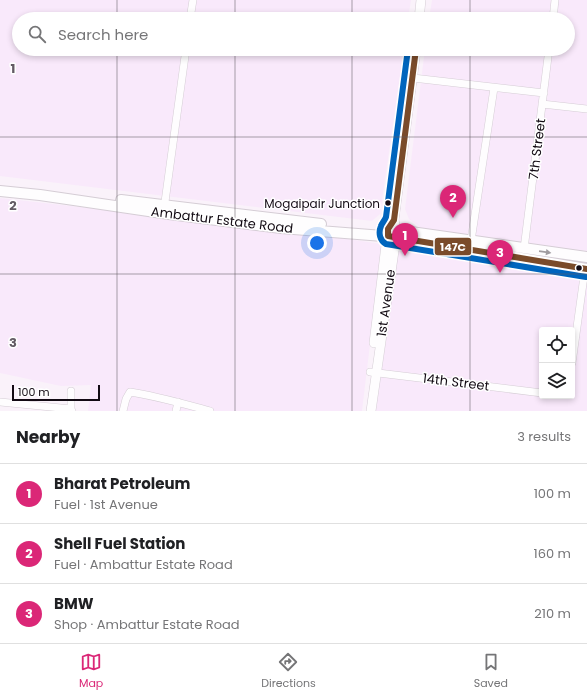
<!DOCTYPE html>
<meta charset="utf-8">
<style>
body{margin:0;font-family:Poppins,sans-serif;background:#f6f6f6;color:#202124}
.controls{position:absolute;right:12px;bottom:12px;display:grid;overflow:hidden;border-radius:4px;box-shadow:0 2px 6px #0003}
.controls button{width:36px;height:36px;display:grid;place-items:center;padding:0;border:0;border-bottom:1px solid #e0e0e0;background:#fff;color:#202124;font:20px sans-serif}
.scale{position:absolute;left:12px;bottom:10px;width:88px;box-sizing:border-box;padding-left:4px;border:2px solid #120a13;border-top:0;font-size:11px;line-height:14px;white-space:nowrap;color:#120a13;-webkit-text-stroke:3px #fff;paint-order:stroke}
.you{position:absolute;left:317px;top:243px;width:14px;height:14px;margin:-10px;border:3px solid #fff;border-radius:50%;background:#1a73e8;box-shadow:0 0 0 6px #1a73e833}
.badge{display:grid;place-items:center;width:26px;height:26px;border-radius:50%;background:#db2777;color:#fff;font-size:13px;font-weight:700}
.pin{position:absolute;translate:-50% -33px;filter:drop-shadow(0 1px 2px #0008)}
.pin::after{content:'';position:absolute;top:21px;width:14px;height:12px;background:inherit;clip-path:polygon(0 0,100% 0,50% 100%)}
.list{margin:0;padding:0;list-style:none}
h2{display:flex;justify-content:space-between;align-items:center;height:52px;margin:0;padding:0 16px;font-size:17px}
h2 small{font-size:13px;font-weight:400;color:#757577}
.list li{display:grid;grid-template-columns:26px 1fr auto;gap:12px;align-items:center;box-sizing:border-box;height:60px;padding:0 16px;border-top:1px solid #e0e0e0}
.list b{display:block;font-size:15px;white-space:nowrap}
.list p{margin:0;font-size:13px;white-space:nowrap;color:#757577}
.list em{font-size:13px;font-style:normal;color:#757577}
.icon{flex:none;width:22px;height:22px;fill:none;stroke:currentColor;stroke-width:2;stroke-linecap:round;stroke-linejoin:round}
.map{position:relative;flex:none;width:587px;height:411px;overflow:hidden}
.search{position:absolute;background:#fff;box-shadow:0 2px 6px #0003;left:12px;right:12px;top:12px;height:44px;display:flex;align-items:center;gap:10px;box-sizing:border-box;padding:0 14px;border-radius:22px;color:#757577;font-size:15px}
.sheet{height:232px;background:#fff}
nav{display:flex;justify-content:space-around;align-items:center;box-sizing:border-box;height:56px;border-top:1px solid #e0e0e0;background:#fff;font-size:11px;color:#757577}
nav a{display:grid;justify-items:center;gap:2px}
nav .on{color:#db2777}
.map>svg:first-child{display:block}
</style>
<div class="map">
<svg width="587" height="411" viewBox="0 0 587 411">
<rect width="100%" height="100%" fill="#faf2fa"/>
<path fill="#f9e9fb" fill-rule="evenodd" d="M0,0h411l-3,19h-389v30h385l-24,165 -8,7 -372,-45z
M432,0h155v251l-163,-21 -15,-11 -4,-10 20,-160h143v-30h-139z
M0,198l285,32 97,14 -20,167h-274l3,-26 -30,1 -61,-13z
M399,247l188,27v137h-211zM542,330h30v66h-30z"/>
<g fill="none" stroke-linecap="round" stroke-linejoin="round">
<defs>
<path id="minor" d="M190,19l3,-19
M553,19l2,-19
M413,78l131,15
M542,104l45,5
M164,209l22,-160
M471,241l23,-153
M524,249l25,-200
M572,363l13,-94
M370,372l172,21
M71,391v18
M0,402l71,7 1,2
M123,411l3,-12 4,-7c27,4 54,12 80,19
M176,411l2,-9"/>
<path id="secondary" d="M419,19l2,-19
M374,343l14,-114 6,-9
M371,411l25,-174v-7l-2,-10 22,-171"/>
<path id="primary" d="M0,191l40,4 129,19 112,14 115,9 191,32
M121,200l200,24
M411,232l176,25"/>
</defs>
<use href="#minor" stroke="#d5cdd5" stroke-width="8"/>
<use href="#secondary" stroke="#d5cdd5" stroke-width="10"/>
<use href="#primary" stroke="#d5cdd5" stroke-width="12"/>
<use href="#minor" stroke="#fefdfe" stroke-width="7"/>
<use href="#secondary" stroke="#fefdfe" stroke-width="9"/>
<use href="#primary" stroke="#fefdfe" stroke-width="10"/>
<defs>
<path id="bus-1" d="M416,49l-22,171 -6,9v7l199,33"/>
<path id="bus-2" d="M408,49l-22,168c-1,3 -4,6 -5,9 -3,7 -1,15 5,18l200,33"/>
</defs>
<use href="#bus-1" stroke="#fff" stroke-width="9"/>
<use href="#bus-2" stroke="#fff" stroke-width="9"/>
<use href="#bus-1" stroke="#7a4b2a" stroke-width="6"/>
<use href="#bus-2" stroke="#0065bd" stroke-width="6"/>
</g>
<defs><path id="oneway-solid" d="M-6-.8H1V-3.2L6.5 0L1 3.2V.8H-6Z"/></defs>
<use fill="#a09ca0" href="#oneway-solid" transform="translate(545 252) rotate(8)"/>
<path fill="none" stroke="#635b64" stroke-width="1" stroke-opacity="0.55" d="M117,0v19M235,0v19M352,0v19M470,0v19M117,49v362M235,49v362M352,49v362M470,49v362M0,137h587M0,274h587"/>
<g fill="#120a13" stroke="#fff" stroke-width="1.5">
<circle cx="388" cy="203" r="3.5"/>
<circle cx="579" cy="268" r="3.5"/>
</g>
<g text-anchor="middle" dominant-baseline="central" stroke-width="3" stroke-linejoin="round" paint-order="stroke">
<g font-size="12" fill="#120a13" stroke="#fff" text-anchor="end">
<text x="380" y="203">Mogaipair Junction</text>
</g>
<g font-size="13" fill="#120a13" stroke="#fff">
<text transform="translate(537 149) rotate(-83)">7th Street</text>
<text transform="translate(222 220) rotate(7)">Ambattur Estate Road</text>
<text transform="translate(386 303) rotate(-82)">1st Avenue</text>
<text transform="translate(456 382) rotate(7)">14th Street</text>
</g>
</g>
<g font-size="13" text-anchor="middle" font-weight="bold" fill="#635b64" stroke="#fff" stroke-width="3" stroke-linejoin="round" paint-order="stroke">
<text x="13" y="73">1</text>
<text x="13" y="210">2</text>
<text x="13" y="347">3</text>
</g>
<rect stroke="#fff" stroke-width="1.5" x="434" y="237" width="38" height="19" rx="4" fill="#7a4b2a"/>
<g font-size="11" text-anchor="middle" font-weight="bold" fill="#fff">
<text x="453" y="251">147C</text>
</g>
</svg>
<div class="controls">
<button><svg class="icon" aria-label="locate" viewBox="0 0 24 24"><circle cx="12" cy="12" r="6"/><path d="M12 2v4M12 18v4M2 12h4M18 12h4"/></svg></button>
<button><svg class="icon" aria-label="layers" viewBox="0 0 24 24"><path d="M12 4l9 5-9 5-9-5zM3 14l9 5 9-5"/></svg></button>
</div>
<div class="scale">100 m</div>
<div class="you"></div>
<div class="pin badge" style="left:405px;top:256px">1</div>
<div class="pin badge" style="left:453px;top:218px">2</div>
<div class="pin badge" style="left:500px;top:273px">3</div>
<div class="search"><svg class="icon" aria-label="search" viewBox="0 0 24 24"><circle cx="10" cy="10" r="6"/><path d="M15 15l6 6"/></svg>Search here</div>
</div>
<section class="sheet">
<h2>Nearby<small>3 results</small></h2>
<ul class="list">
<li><span class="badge">1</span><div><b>Bharat Petroleum</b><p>Fuel · 1st Avenue</p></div><em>100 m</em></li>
<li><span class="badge">2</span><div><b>Shell Fuel Station</b><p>Fuel · Ambattur Estate Road</p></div><em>160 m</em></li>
<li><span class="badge">3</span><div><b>BMW</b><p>Shop · Ambattur Estate Road</p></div><em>210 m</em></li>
</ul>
</section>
<nav>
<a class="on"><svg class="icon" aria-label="map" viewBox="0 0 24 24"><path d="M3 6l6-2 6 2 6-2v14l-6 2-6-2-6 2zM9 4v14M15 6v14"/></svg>Map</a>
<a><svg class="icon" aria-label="directions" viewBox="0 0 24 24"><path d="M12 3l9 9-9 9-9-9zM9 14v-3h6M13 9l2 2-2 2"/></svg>Directions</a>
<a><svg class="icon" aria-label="saved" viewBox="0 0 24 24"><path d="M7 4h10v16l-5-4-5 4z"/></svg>Saved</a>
</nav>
